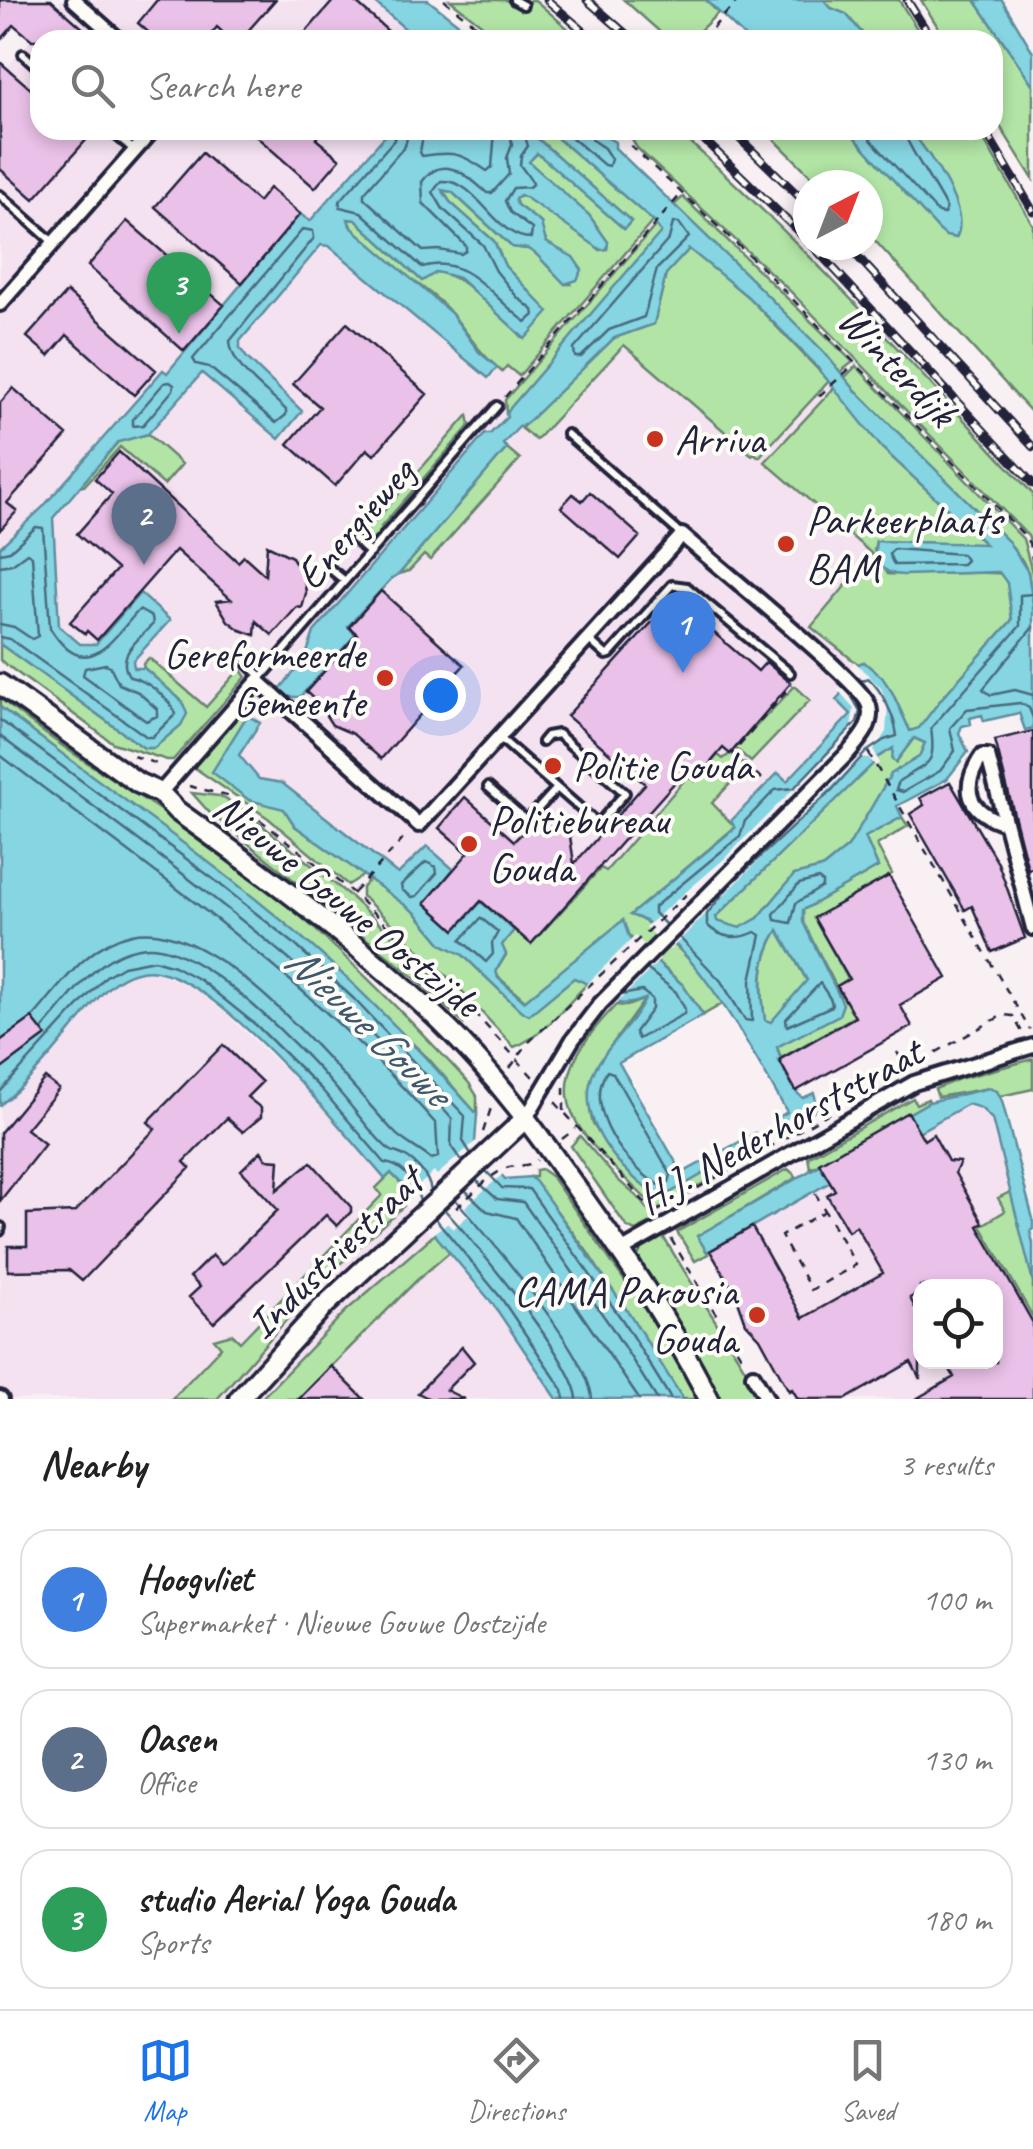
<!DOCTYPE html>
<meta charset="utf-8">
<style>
body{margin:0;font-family:Caveat,sans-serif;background:#f2f2f2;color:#222}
.controls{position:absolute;right:30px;bottom:30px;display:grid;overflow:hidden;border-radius:20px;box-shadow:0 5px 15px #0003}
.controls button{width:90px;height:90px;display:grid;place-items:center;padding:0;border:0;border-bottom:2px solid #e0e0e0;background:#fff;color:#222;font:50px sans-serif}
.compass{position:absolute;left:793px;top:170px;width:90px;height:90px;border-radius:50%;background:#fff;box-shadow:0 5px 15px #0003;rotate:42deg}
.you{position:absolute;left:440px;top:695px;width:35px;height:35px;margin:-25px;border:8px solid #fff;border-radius:50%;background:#1a73e8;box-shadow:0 0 0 15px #1a73e833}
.badge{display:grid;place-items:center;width:65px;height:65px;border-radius:50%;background:#1a73e8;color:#fff;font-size:32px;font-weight:700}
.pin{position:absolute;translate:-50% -82px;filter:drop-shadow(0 2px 5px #0008)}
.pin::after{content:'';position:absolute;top:52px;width:35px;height:30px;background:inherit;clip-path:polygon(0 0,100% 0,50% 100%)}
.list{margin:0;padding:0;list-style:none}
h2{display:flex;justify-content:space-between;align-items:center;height:130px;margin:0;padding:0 40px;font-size:42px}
h2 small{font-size:32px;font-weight:400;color:#767676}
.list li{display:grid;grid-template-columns:65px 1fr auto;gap:30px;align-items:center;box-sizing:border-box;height:140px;margin:0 20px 20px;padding:0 20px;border:2px solid #e0e0e0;border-radius:30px}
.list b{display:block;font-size:38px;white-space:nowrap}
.list p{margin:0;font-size:32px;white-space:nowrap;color:#767676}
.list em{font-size:32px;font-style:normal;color:#767676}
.icon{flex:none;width:55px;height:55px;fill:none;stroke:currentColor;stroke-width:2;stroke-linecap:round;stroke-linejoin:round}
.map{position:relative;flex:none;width:1033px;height:1399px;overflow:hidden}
.search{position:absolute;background:#fff;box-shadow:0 5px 15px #0003;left:30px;right:30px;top:30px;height:110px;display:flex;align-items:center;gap:25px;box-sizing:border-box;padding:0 35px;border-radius:30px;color:#767676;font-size:38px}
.sheet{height:610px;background:#fff}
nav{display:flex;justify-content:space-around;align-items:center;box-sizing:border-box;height:140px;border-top:2px solid #e0e0e0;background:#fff;font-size:28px;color:#767676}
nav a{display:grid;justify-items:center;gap:5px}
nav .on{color:#1a73e8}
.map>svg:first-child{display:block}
</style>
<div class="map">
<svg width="1033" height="1399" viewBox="0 0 1033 1399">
<rect width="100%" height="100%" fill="#f9f0f4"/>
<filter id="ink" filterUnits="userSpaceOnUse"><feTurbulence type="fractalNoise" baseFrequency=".01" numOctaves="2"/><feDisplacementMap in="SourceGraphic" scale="20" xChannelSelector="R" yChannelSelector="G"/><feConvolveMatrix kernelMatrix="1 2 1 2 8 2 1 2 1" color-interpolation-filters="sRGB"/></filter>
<g filter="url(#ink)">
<path fill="#f4e2f0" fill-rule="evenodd" d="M60,0h312l46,40h-378v90h508l265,232 186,210 -460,453 -169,-147 -158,-106 -58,-24 -154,-104v-569l59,-67z
M153,970l41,19 28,21 92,87 145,163 58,77 40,62h-557v-294l112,-121 14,-9z
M969,1102l13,5 11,10 20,73 -15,8 7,13 -25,15 53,93v80h-239l-86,-149 120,-67 -12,-20zM920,1286h76v76h-76z"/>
<path fill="#b1e4a5" stroke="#6a8370" stroke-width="2.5" d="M450,0h56l15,9 9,-9h5l46,40h-79z
M624,0h82l12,13 -28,27h-21z
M824,0h75l25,40h-56l-22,-26 -15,-6z
M921,0h54l58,85v94l-40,-64v-75h-47z
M528,130h20l105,91 -134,155 -12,-10 -5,6c-24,-20 -32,-36 -51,-59 -26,-31 -85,-57 -104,-94l9,1 66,61 14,-9c28,3 70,44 87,66l25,-26 -43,-46 -11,-25 -44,-39 -7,-12 9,2 60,55 16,2 8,5 29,30h6l-28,-49 -2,-12 -24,-18 -2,-6 5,-4 5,2 56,36 19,17 7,-1 1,-7 -19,-27 -61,-53 10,-9 86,76 7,-8z
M633,130h43c128,112 241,240 357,364v53l-5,-11 -238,-245 -153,-143 -6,-11z
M765,130h83l91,100 17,-24 -27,-51 -19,-25h68l55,95v189l-165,-181v-48h-48z
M683,197l170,165 -14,11 -15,-21 -150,-147z
M657,224l4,9 -155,180 -1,-13z
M690,248l58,49 81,84 -70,76 -5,-4 -2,2 -128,-110 -88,95 -15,-12 93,-90 40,-14 12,-50z
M856,366l167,173 10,37v29l-5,-33 -6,-12 -178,-182z
M835,387l47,61 104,97 -110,-4 -2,9 14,24c18,2 107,-4 113,0 11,9 9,33 11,46l-70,78 -23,31 -9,2 -18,-39 -28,-30 -6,2 -47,-37 61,-73 -107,-92z
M468,415l2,10 -89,102 2,4 -8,10 -6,1 -8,-5z
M148,434l34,30 -18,21 -44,-38 -36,39h-4l38,-44z
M507,448l13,11 -90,101 -6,-5 -15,16 -10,3z
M0,644l144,104h10l27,-23 1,-24 -38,-33 -1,-4 6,-6 57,49 34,-38 6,8 -73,83h-6l-54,-17 -113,-83z
M795,686l15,14 -59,62 -16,-14z
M0,698c62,53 133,92 200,139 99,69 187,158 269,246l8,13v18l-49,-56 -130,-123 -298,-228z
M234,716l16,1 -5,3 -32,52 71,37 11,17 69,49 -16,10 -80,-67 -76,-52z
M914,738l11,5 -6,14 -22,13 -49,77 -26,21 -28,7 -36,43 -18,11 -24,-8v-4l156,-153 -1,-3 22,-13 3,14z
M731,753l15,14 -34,36 23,24 -104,88c32,10 75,62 93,88l-21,12 -20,-30 -57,-52 -100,68 -28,-24 -2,-6 10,-16 -5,-9 13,-16 15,12h4l68,-74 5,3 82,-95 7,5 23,-26 5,4z
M192,793l27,3 18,9 114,92 110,104 2,22 -48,-45 -206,-166z
M902,817l6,9 -31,19 15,29 -78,44 34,61 -11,7 8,14 8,-4 9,16 -81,46 -4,-11 64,-51 -38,-74v-12l75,-43 -13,-30z
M370,878l46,35 26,31 21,11 54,52 57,-29 14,5c-22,22 -44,53 -74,64l-55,-59 -97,-92v-8z
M778,929l29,52 -36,42 -6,-3c-5,-33 -5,-61 13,-91z
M645,999l-49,68 -6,44 3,13 14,22 42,45 66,-21 45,-29 4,7 -107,62c-74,-76 -136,-108 -41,-205l11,1z
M1033,1059v30l-32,7 -12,-8 -51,9 -3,-8 24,-10z
M913,1098l3,6 12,-5 1,3 -110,63 -9,3 -2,-11z
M580,1136l37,43 25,22 13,20 -20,10 -9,-5 -55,-80z
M541,1169l10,7 97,138 51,85h-16l-97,-149 -55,-73h5v-7z
M788,1169l9,8 -99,59 10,18 -13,7 -18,-29z
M391,1173l18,18 -1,11 -91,83 -100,114h-45l49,-52 -7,-8 18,-5 8,8 142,-147 -6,-7z
M1012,1191l21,91v35l-52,-91 24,-15 -7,-13z
M436,1233l15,18 -35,30 -117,118h-38l85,-88z
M662,1235l87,140 11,24h-41l-81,-143 5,-10z"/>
<path fill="#86d5e2" stroke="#5e8d9f" stroke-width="2.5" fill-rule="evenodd" d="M372,0h56l51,40h-61z
M706,0h118l7,8 15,6 22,26h-120z
M975,0h27l31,52v33z
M390,130h138l103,91 -7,8 -87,-76 -8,9 60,53 19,27 -1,7 -6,1 -76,-53 -5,-2 -5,4 2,6 24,18 5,19 27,15 9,13 -5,10 -12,4 -29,-30 -8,-5 -16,-2 -60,-55 -10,-2 8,12 44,39 11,25 44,46 -24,27 -66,-61 -22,-6 -15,9 -66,-61 -8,-1 2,7 101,87 28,39 18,15 -9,11 -159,-132 -8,-1 -81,96v7l7,10 55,53 -23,28 -77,-66 -54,61 -30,8 -65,76 6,108 21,18h16l44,-51 30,27 -37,41 1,7h10l38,33 5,13 -6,11 -27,23h-10l-144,-104v-97l42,-39 121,-138 4,3 133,-159 10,7z
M548,130h46l21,12v6l134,129 75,75 31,38 154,152 19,30 5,33v123l-8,2 -6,-17 -35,8 -2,-6 -12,3 1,6 -9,2 -3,7 9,19 -21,27 -50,27 5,11 -37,20 13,30 -75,43v12l40,82 -4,11 -62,32c5,17 10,39 26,51l11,-5 4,15 -36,23 -6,-12 11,-7c-30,-52 -97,-182 -157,-197l105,-87 -4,-7 47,-48 9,8 64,-67 -14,-14 21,-36 6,-2 18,15 10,15 18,39 9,-3 23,-30 70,-78 -5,-37 -8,-11 -96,3c-21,-1 -31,-13 -27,-34l109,3 -103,-96 -69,-86 -65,-65 -59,-48 -23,25 -12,50 -40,14 -88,86 -7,3 -16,17 4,4 -108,126 -7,4 -44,48 7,9 -55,62h-11l-9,-8 25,-30 9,-27 171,-198h5l17,-17 -1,-4 155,-181 -8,-11zM914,738l11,5 -6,14 -28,17 -43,73 -26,21 -28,7 -36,43 -18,10 -23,-7 -1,-4 157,-153 -1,-3 21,-13 -1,12 4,2zM778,930l29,50 -36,42 -6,-2c-5,-33 -6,-61 13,-90z
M848,130h62c18,22 62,81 46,108l-10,-2 -7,-6z
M0,707c99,76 204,147 299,228 64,55 122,116 178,179l-2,29 30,36 26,-2 5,5 95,134 52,83h-126l-64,-95 -89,-106 5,-7 -18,-18 -6,6c-47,-54 -160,-194 -228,-208 -15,-3 -31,3 -43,12 -14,10 -25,26 -36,39 -23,28 -49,61 -78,83z
M250,717l10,6 -21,32 20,24 23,4 116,91 29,-28 26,23 -27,35 27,24 5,-1 23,-25 33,28 -12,15 4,9 -10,17 2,7 26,23 99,-81 7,19 53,46 20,30 -84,48 63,110 70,-38 3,-2 5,8 -99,57c-39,-23 -90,-80 -66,-129 13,-25 39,-45 50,-70 -37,15 -39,-10 -71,-21l-45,37 -9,-5 -57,-55 -21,-11 -26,-31 -121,-87 -11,-17 -35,-9 -37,-28 33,-53z
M989,1088l8,3 5,10 31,118v10l-3,2 3,12v39l-41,-163 -11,-11 -13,-4 -261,148 -10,-16 232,-134z"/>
<path fill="#f9f0f4" d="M854,661l27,27 7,16 -2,28 -12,18 5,12 -2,5 -9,-9h-8l-190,192 -25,-23 78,-67 105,-106 23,-28 3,-18 -16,-18z
M635,936l25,24 -48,48 -28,-21z
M476,1141l27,33 -38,33 5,7 -17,15 -6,-6 -16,12 -27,-31 15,-13 -2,-4 17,-15 3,3z"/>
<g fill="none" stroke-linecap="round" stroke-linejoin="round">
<path stroke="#4a6a7e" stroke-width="2.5" d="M397,130l-3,10 -54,61v6l21,5 61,55c45,-14 70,31 104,55l8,-7 -1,-5 -16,-13 -21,-26 -13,-26 -40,-36 -10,-17 8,-11c37,-3 53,57 90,57l1,-9 -22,-17 -5,-11 8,-13 16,-1 4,-4 -13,-18 1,-9 7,-10 -5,-16
M409,130l-4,16 -41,47v5l59,53 16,-1 22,4 5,-3v-5l-43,-43 -1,-21c21,-30 46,-6 65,11h5l17,-19 -2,-16 5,-13 -2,-15
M424,130l-4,22 2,4c32,-5 39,-3 65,15l5,-4 3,-37
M563,130l41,35 5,1 2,-7 -7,-11 -12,-8 -3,-10
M862,130l76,83 6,1 2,-6c-9,-19 -40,-64 -43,-78
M673,223h6l10,14 -32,32 -13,48 -35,13 -28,27h-6l-1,-8 95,-110z
M303,229l10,2 1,7 -84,103c1,27 38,51 56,69v5l-10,8 -67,-56 -13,-3 -3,-5z
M170,382l4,3 -1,5 -30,35 -10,1v-7l31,-36z
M894,549l68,5 4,6 -4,4 -68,1 -5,-11z
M0,553l10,-2 26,-24 7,1 7,100c36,58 61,12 89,-18l13,7 1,7c-14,15 -39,32 -23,53 17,3 39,21 46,37l-24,23h-5l-137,-98 -10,-2
M0,566l12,-2 15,-11 5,3 6,80 -6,3 -18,-12 -14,-3
M1033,594l-13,1v31l-89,102c5,38 -1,33 -32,53l-3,9 7,2 37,-21 15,-20 -5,-23 17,-19 53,-6 9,5 4,10
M1033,627l-50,62 8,6 24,-5 18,5
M106,664l4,2 9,18 19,8 19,17v7l-11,5 -63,-46 2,-7z
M0,720l212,158 80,64 62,57 111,117 -2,25 8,13
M0,736c160,122 318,229 452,383l-1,27 11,16
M0,755c152,116 309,223 436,369l2,33 -7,2c-12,-10 -29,-18 -37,-27 -52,-56 -177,-216 -262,-198 -45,10 -70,50 -98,82
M426,862l10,5 1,6 -20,23 -5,1 -10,-7 -1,-5z
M818,879l4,3v5l-26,16 -5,20 -16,-3 -1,-6 25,-30z
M481,918l17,14 -6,11 1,11 -7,8 -25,-22z
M666,925l-12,-12v-6l86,-71 5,-15 30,-31 19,-2 63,-66 3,-11 -8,-14
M679,937l42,44 24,39 7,1 -1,-41 10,-45 -6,-3c-16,8 -34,7 -48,-7v-11l24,-30 102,-95 33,-37 18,-12 13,-4c-2,-18 -14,-45 -29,-58l-7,3
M820,983l11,17 1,6 -45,20 -1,-7z
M621,995l21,-4 10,8v10l-17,23 3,7 46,-25 1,-5 -9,-17 -29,-23
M43,1028c30,-32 56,-79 106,-81 55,-1 156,105 191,146 12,13 37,49 50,57 4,3 10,3 14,6 13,7 25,21 27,35
M607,1071l6,2 58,102 -2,7 -8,4c-33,-16 -79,-78 -54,-115z
M0,1092l106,-116 17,-10 31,-6 20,6 26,14 56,45 66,65 63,73c21,3 30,20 35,38
M486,1171l16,17 27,1 94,132 48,78
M476,1180l21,19 26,3 89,126 45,71
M465,1190l22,21 29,7 123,181
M455,1199c32,36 135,157 137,200
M444,1209c29,32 131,153 133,190
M435,1218l66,80 62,92 1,9"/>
</g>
<path fill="#eac1e8" stroke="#22223b" stroke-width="2.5" d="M0,0h51l45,40h-64l-18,-15 -14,16z
M157,0h118l-35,40h-9l-14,-13 -11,13h-49l-19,-17z
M334,0h19l45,40h-99z
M0,62l40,35v33h37l10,9 -53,60 -34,-30z
M249,130h75l-8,9 24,20 -25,29z
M202,153l56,49 11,-14 31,26 -58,69 -87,-76z
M127,221l97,84 -40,46 -96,-85z
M67,292l89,78 -22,25 -67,-60 -18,21 -22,-19z
M347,323l80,71 -53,61 -7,-6 -32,37 -47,-42 32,-37 -27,-23z
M13,388l54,47 -60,68 10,8 -17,19v-127z
M119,452l119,110 6,-6 21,19 2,-30 25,12 12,20 2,16 -4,15 -5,-1 -25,28 -16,-14 -1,14 -15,-5 -12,-9 -12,-20 15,-2 -55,-49 -79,90 -10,-9 -2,3 -15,-12 47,-53 -40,-35 35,-40 -17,-15z
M590,492l50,44 -20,23 -59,-52 12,-13 9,7z
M381,591l83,74 -83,94 -28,-25 -21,-9 -14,-22 -12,-11 51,-58 -8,-7z
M674,598l84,73 8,-9 25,21 -61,71 -7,-6 -28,33 -11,-9 -153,172 -50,-43 -26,29 -30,-27 43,-50 -29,-25 26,-31 49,44 29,-28 27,23 4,28 71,-80 -78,-68z
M1033,731v137l-5,1 -33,-129z
M950,782l48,81 27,75 -33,14 -20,-46 -7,4 -55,-96 14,-9 -4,-7z
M889,876l58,102 -47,27 12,21 -116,65 -17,-31 76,-43 -18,-31 12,-7 -35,-61z
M32,1018l14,18 -46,34v-29z
M223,1045l39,37 -15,15 14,11v9l-18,15 -16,-14 -43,44 6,6 -108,113 -13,-11 -61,1v-25h19v-32l48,-2 80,-83 -7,-7z
M45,1078l14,11 -33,40 19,15 -45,57v-68z
M908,1112l16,28 9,-6 15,27 12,1 -5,11 28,50 -5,3 55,97v76h-117l38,-22 -8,-15h50v-76h-76v6l-10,6 10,19v62l-9,-17 -65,37h-48l-6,-10 -3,2 -29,-53 -14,-15 -10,-28 -26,-44 42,-24 51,91 80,-45 -27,-47 -8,5 -21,-36 8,-5 -16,-27z
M261,1151l5,8 13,1 -2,30 34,-28 40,45v5l-14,14 -11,-11 -112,108 -25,-26 11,-10 -10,-10 22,-22 10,10 56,-55 -37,-40z
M462,1347l12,15 -28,28 18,9h-34l-12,-6z
M331,1366l33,33h-65z"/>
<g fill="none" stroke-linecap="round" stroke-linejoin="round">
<defs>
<path id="service" d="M514,0l9,5
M23,54l17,15
M110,130l24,20
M0,195l54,48
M567,434l115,101
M354,539l16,14
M329,568l16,13
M588,639l18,16 4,-1 62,-69 15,2 103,86
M246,662l16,15
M259,680l238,-274
M500,738l98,86 27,-31 -67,-59 -11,2 -5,6
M488,787l39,34 30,-33
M0,1231l1,-4"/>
<path id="minor" d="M74,0l45,40
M0,304l153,-174
M152,793h8l98,-112 161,144 263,-290c28,25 182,149 187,171 5,19 -9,33 -21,47l-248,251 -27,35 -47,79
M1005,823c-38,-11 -45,-35 -23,-67h6l45,172
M621,1251l293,-168 119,-37
M753,1375l14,24
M0,1398l1,1"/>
<path id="secondary" d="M0,684l138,99 22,10 17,18c91,65 183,133 263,210 55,53 100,115 144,178 45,63 90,130 125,200
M239,1399l83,-91 204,-190"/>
</defs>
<use href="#service" stroke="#22223b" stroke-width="14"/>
<use href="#minor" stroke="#22223b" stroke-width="20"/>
<use href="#secondary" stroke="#22223b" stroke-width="25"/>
<path stroke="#22223b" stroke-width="2.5" stroke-dasharray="8 8" stroke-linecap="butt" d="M444,0l51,40
M702,40l36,-40
M626,130l4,15 126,117 266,271 7,10 4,21
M819,396l36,-32
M505,397l177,-204
M868,752l162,278
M133,756l30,10
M762,779l-29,-26 59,-68
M189,786l42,11 122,96 105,102 75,82
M354,892l52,-56
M465,1005v17
M897,1052l9,16
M510,1068l18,-25 161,-151
M908,1068l95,-53 10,1 9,16
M555,1102l101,113
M564,1111v-26
M483,1132l10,-30
M562,1139l13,-10
M815,1193l41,72 -45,25 -30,-54 44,-25
M456,1208c15,-12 31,-31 48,-39 12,-6 21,0 33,-9
M656,1212l175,-100
M671,1239l73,122"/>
<use href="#service" stroke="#fdfcf7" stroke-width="6"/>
<use href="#minor" stroke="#fdfcf7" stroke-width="12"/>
<use href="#secondary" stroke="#fdfcf7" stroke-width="18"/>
<defs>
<path id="rail" d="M547,0l47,40
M587,0l46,40
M907,0l25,40
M694,130l114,111
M731,130l77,75
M985,130l48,81
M812,245l221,239
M847,245l186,202"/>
</defs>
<use href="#rail" stroke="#22223b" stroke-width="9"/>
<use href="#rail" stroke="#fdfcf7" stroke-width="5" stroke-dasharray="15" stroke-linecap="butt"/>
</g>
</g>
<g fill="#c8321e" stroke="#fdfcf7" stroke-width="4">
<circle cx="655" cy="439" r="10"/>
<circle cx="786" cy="544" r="10"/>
<circle cx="385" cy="678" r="10"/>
<circle cx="553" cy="766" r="10"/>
<circle cx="469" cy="844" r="10"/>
<circle cx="757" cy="1315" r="10"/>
</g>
<g text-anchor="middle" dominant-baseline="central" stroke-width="8" stroke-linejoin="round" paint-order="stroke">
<g font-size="42" fill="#22223b" stroke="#fdfcf7">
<text transform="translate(897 366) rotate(46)">Winterdijk</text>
<text transform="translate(355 524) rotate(-49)">Energieweg</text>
<text transform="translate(347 905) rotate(39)">Nieuwe Gouwe Oostzijde</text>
<text transform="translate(780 1126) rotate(-29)">H.J. Nederhorststraat</text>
<text transform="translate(335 1253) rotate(-44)">Industriestraat</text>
</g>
<g font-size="42" fill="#22223b" stroke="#fdfcf7" text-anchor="start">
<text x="675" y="439">Arriva</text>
<text x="806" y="520">Parkeerplaats<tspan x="806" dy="48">BAM</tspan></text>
<text x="365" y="654" text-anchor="end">Gereformeerde<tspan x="365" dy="48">Gemeente</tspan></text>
<text x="573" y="766">Politie Gouda</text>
<text x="489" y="820">Politiebureau<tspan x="489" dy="48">Gouda</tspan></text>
<text x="737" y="1291" text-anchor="end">CAMA Parousia<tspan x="737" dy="48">Gouda</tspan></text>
</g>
<g font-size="45" font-style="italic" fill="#40586d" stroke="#fdfcf7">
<text transform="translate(368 1025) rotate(44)">Nieuwe Gouwe</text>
</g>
</g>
</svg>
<div class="controls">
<button><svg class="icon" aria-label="locate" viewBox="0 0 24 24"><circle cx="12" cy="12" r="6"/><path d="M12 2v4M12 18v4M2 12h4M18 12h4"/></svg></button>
</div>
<svg class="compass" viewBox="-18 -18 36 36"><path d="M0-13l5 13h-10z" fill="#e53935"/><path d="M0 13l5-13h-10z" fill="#767676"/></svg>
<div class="you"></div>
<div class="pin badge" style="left:683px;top:673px;background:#3f7fe0">1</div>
<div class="pin badge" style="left:144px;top:565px;background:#5c6f8a">2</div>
<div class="pin badge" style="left:179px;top:334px;background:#2e9e5b">3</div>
<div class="search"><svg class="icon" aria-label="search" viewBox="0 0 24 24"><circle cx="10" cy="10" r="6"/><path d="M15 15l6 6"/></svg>Search here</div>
</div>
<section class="sheet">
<h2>Nearby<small>3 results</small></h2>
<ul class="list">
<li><span class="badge" style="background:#3f7fe0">1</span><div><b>Hoogvliet</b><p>Supermarket · Nieuwe Gouwe Oostzijde</p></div><em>100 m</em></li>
<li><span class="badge" style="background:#5c6f8a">2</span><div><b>Oasen</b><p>Office</p></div><em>130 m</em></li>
<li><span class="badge" style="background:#2e9e5b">3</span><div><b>studio Aerial Yoga Gouda</b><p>Sports</p></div><em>180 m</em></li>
</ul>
</section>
<nav>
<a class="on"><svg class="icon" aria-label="map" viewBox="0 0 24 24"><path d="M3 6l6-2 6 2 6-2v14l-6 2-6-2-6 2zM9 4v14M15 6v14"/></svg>Map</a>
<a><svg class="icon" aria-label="directions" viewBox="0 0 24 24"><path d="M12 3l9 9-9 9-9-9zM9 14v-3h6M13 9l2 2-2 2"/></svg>Directions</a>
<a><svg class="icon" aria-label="saved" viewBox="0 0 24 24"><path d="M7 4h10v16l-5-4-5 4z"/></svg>Saved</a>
</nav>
